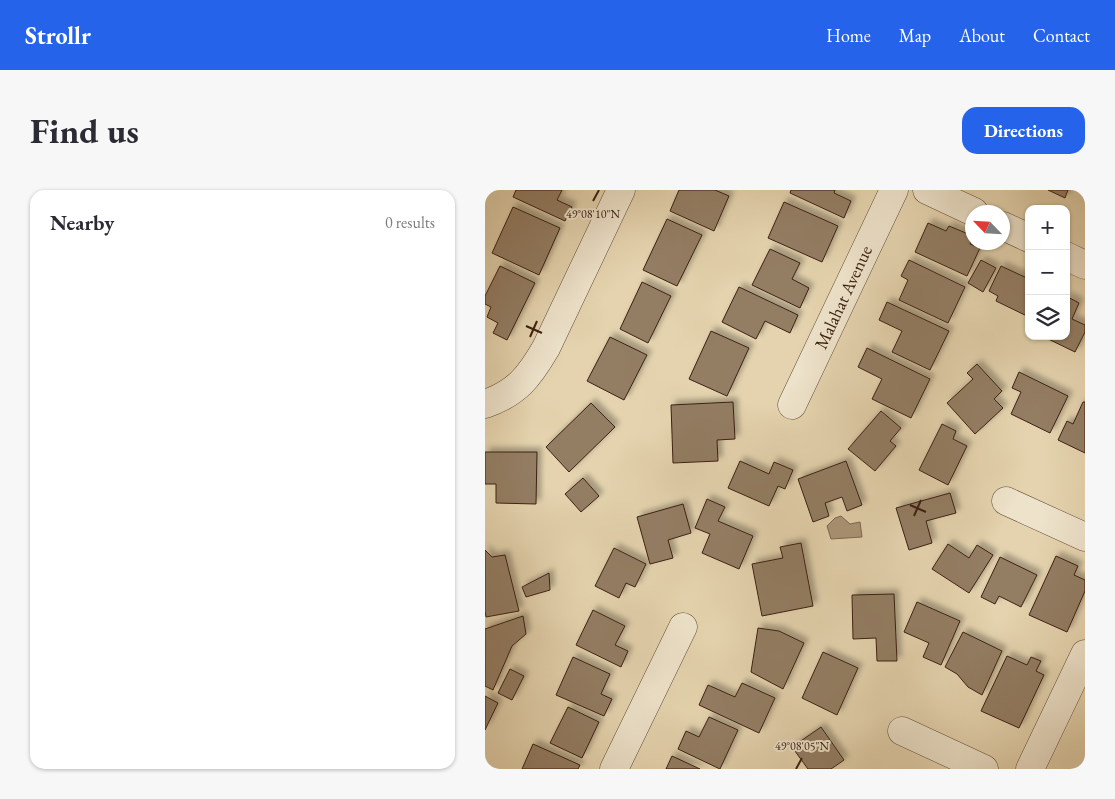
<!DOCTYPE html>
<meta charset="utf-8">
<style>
body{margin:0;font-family:"EB Garamond",serif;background:#f7f7f7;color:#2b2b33}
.controls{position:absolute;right:15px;top:15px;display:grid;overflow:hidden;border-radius:10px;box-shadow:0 1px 4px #0004}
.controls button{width:45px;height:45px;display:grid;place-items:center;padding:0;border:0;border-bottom:1px solid #e1e1e2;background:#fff;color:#2b2b33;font:25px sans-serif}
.compass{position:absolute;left:480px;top:15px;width:45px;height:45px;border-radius:50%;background:#fff;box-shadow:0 1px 4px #0004;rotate:295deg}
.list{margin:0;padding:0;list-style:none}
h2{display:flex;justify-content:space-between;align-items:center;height:65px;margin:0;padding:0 20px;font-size:21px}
h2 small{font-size:16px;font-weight:400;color:#7c7c81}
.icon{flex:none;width:28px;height:28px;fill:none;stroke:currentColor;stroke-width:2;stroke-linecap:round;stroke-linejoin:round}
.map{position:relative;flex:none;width:600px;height:579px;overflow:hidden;border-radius:15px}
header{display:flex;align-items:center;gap:30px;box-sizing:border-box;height:70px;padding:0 25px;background:#2563eb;color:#fff}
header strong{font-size:24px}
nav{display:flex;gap:28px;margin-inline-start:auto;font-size:18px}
.intro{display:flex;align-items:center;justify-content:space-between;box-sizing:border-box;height:120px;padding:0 30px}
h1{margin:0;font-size:35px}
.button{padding:12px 22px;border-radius:15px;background:#2563eb;color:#fff;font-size:18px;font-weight:700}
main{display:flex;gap:30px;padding:0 30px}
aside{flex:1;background:#fff;border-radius:15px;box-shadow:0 1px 4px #0004}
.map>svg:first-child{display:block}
</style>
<header>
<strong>Strollr</strong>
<nav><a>Home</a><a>Map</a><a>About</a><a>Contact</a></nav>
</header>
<div class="intro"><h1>Find us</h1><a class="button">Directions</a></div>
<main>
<aside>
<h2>Nearby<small>0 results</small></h2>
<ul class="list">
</ul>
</aside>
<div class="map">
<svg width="600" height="579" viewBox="0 0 600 579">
<defs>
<filter id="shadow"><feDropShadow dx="4.5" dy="-4.5" stdDeviation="2.5" flood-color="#0004"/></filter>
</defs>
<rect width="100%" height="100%" fill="#e4d3ae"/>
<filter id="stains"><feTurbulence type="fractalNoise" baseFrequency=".004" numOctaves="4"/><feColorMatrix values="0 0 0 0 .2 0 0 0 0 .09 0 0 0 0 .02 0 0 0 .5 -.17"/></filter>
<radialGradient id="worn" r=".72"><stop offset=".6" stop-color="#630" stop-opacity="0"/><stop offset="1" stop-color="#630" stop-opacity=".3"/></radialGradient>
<path fill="#ab9679" stroke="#7f6750" d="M356,326l9,8 10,-2 2,15 -31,2 -4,-13 8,-8z"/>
<path fill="#937d63" stroke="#3c2012" filter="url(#shadow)" d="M31,0h46l-5,10 15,7 -7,14 -52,-24z
M194,0h36l14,6 -15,35 -44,-20z
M306,0h44l-1,3 17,8 -7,17 -54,-25z
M563,0h20l-3,8z
M299,12l54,24 -16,36 -54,-24z
M28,17l47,21 -21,47 -47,-22z
M182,29l35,16 -25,51 -34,-16z
M443,33l18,8 3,-5 24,10 -3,8 10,4 -13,28 -52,-24z
M285,59l30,14 -8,16 17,9 -9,20 -48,-23z
M424,70l56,27 -17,36 -49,-23 9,-20 -7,-4z
M496,70l15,8 -13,24 -15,-9z
M15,76l35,17 -28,57 -14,-7 5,-10 -11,-6 4,-10 -6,-3v-8z
M516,76l28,13v38l-33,-16 2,-5 -9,-5z
M157,92l29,14 -23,47 -28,-14z
M254,97l59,28 -8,18 -25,-12 -9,18 -34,-17z
M581,106l13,7 -7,16 13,6v7l-10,20 -33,-16h24z
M402,112l62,29 -19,39 -38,-18 10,-21 -23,-11z
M226,141l38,17 -22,48 -38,-17z
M125,147l37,18 -23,45 -37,-19z
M382,158l63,31 -19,39 -39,-19 10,-20 -24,-12z
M492,174l25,27 -8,8 9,9 -28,26 -28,-31 26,-24 -6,-6z
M534,182l49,24 -18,37 -39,-19 10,-22 -9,-4z
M248,212l2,37 -18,1 1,21 -45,2 -2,-58z
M598,212h2v51l-27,-13 9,-19 6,3z
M106,213l24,24 -46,45 -23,-25z
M396,221l20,17 -11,13 6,5 -21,25 -27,-22z
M457,234l14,7 -3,8 14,7 -19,39 -29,-15z
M0,262h52l-1,52 -40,-1v-19h-11z
M255,271l29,13 5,-12 19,8 -8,19 -7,-3 -9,20 -41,-18z
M361,271l16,44 -15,6 -5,-14 -17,6 4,13 -16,6 -15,-43z
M98,288l16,18 -18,16 -16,-18z
M465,303l6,20 -30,8 6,22 -23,7 -13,-42z
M222,309l18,8 -7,14 35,15 -14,33 -37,-16 8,-19 -15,-6z
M198,314l8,29 -23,7 5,18 -23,6 -13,-47z
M316,353l12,63 -51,10 -10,-52 31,-6 -3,-11z
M463,354l21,14 8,-13 16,10 -24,38 -37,-24z
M129,358l32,16 -11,23 -9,-4 -7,15 -24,-12z
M0,360l7,7 13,-2 14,56 -33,6 -1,-6z
M571,366l22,10 -4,9 11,5v11l-18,41 -38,-17z
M515,367l37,18 -16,32 -22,-11 -4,8 -14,-7z
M64,383l1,17 -24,7 -4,-10z
M409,404l3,67h-20l-1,-23 -23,1 -1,-44z
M432,412l43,19 -19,44 -18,-8 6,-14 -25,-11z
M108,420l32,16 -10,19 13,6 -7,16 -45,-22z
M38,426l3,18 -14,12 -19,44 -8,-4v-57z
M273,438l21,3 25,12 -21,46 -32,-17z
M478,442l39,19 -20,44 -14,-8 -11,-13 -12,-7z
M338,462l35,16 -21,47 -35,-17z
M522,466l20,9 4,-8 10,4 -5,10 8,4 -25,53 -38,-17z
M88,467l37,17 -9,20 11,5 -8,17 -48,-21z
M25,479l14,7 -12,24 -14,-7z
M257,493l33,15 -16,35 -60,-28 9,-20 27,12z
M0,506l13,7 -13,27z
M83,517l31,15 -17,36 -32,-15z
M224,527l29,13 -18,39 -42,-20 8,-18 13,6z
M336,537l23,33 -13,9h-23l-16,-22z
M48,554l47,21 -2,4h-56z
M187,566l28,13h-34z"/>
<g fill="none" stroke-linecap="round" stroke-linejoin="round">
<defs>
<path id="minor" d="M442,0l47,22
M518,36l26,12
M581,66l19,9
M0,214c32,-11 44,-27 61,-56l75,-158
M307,215l102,-215
M521,311l79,36
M417,541l82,38
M129,579l69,-142
M545,579l55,-115"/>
</defs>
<use href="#minor" stroke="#664d39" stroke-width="29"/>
<use href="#minor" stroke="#ede2ca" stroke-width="28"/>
</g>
<path fill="none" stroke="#3c2012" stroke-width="2" d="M108,11l6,-11M41,136l16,7M45,147l7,-16M425,315l16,7M429,326l7,-16M311,579l6,-11"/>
<g text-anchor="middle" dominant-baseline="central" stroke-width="4" stroke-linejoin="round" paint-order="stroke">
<g font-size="18" fill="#3c2012" stroke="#ede2ca">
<text transform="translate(358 107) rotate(-65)">Malahat Avenue</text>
</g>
</g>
<g font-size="12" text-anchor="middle" fill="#3c2012" stroke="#ede2ca" stroke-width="4" stroke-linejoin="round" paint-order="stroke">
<text x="108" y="28">49°08'10"N</text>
<text x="317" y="560">49°08'05"N</text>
</g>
<rect width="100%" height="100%" filter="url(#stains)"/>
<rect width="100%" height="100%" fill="url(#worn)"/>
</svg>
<div class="controls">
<button>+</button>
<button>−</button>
<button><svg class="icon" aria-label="layers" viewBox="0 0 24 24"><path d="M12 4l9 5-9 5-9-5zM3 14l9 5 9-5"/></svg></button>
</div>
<svg class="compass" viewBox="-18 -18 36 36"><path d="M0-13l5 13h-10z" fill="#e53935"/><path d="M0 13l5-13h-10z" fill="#7c7c81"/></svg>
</div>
</main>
